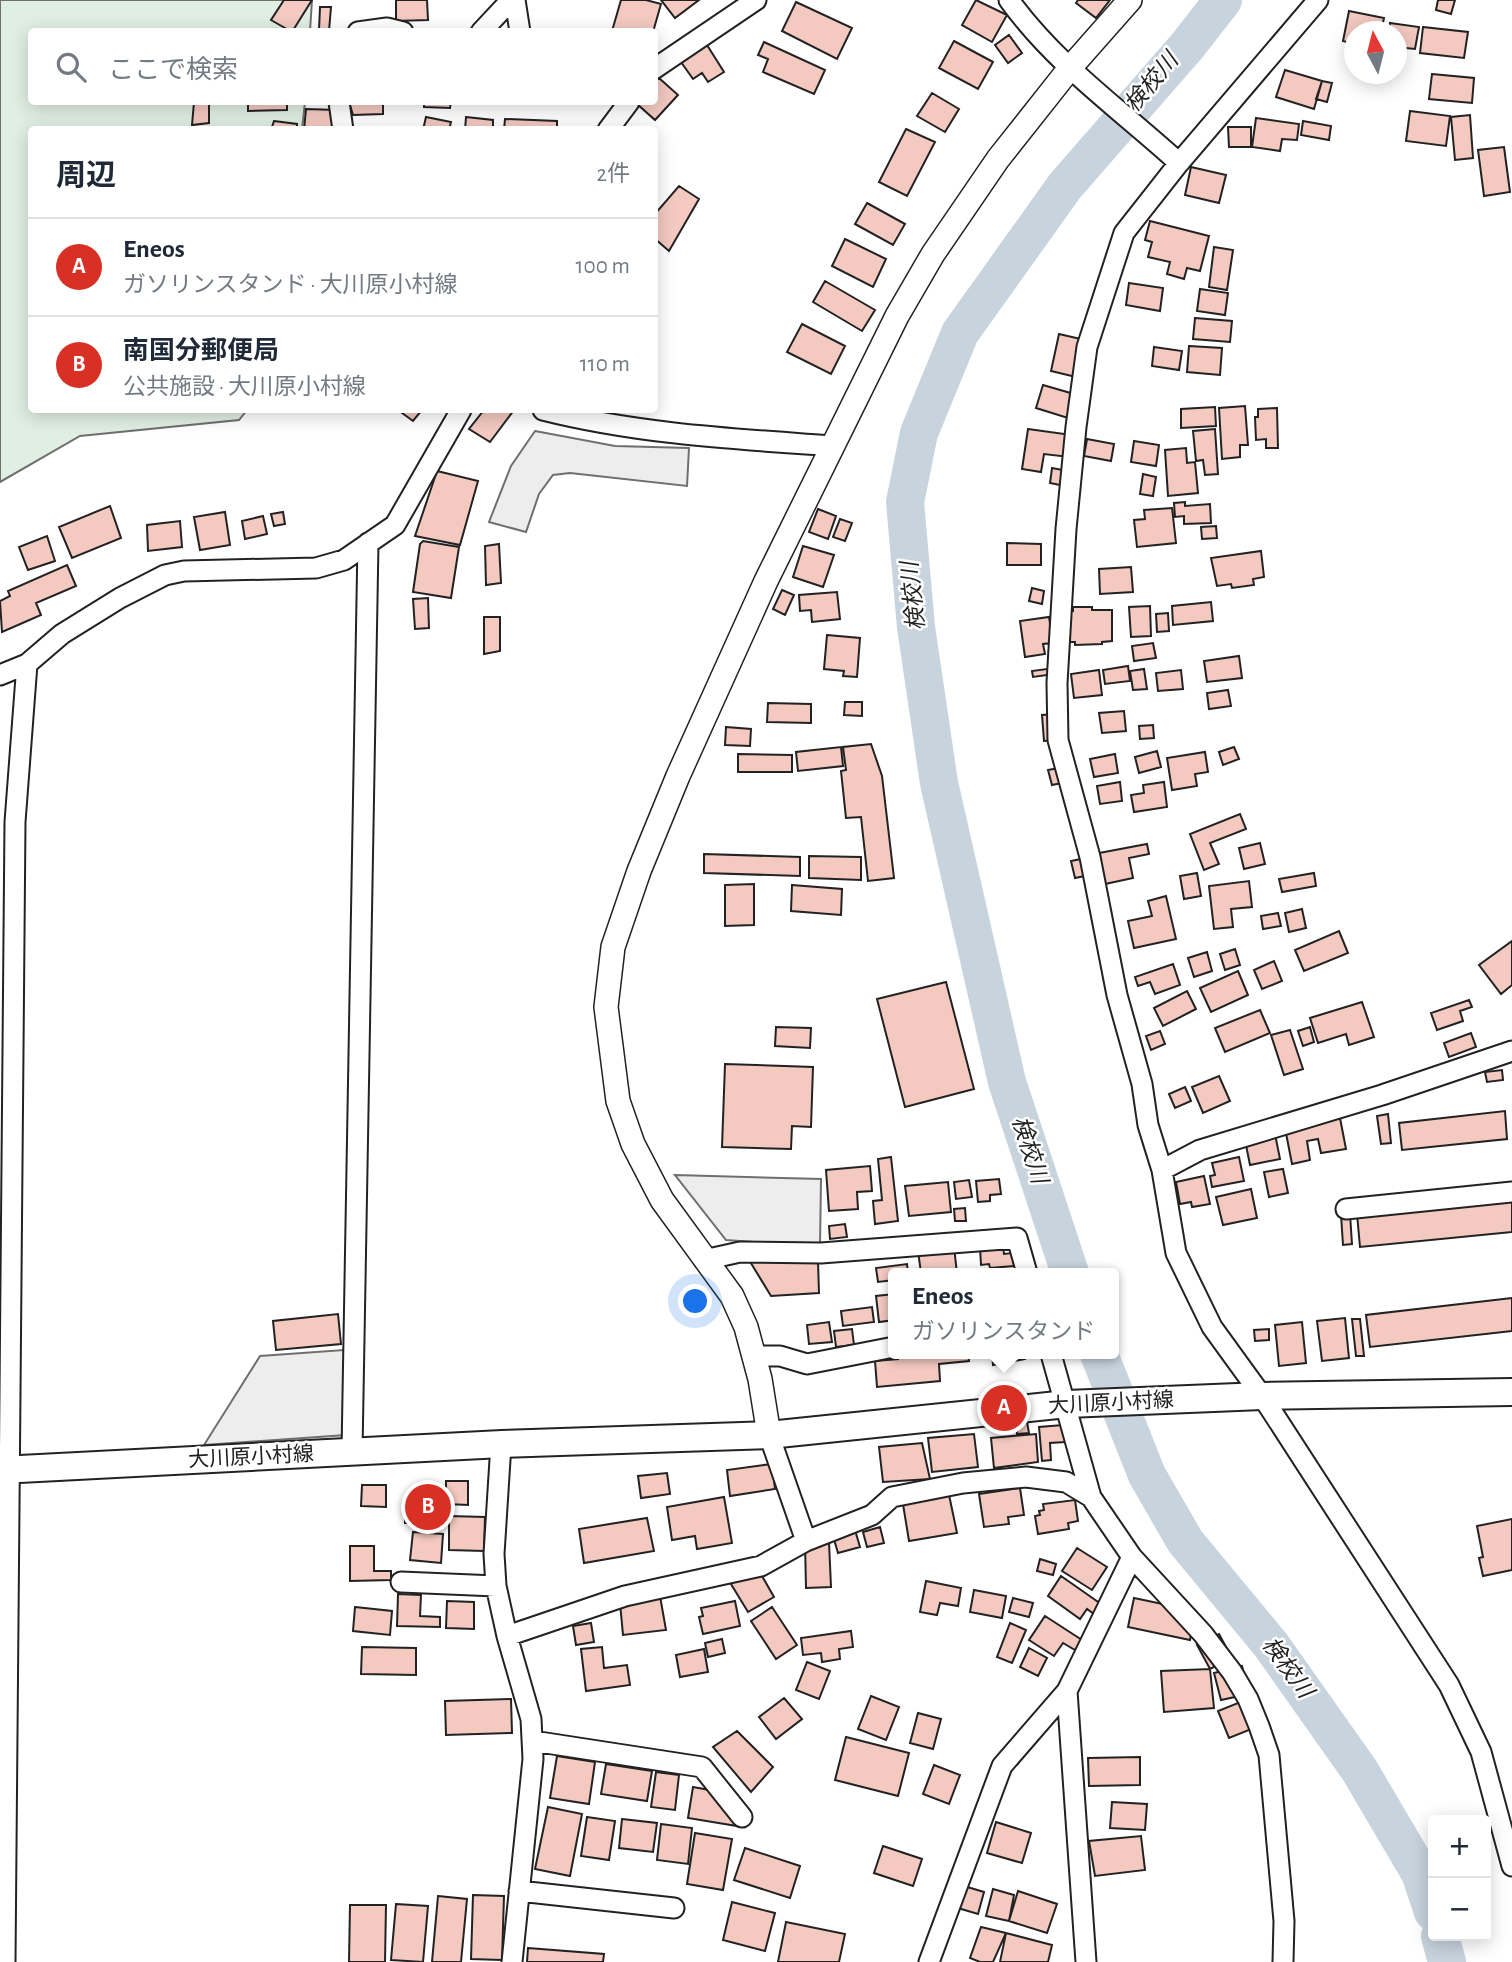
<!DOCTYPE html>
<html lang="ja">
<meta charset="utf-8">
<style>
body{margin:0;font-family:"Alegreya Sans","Noto Sans JP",sans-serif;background:#f6f6f7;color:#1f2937}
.controls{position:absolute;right:21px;bottom:21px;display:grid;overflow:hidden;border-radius:7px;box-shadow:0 4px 18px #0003}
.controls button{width:63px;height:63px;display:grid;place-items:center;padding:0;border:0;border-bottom:2px solid #e0e1e3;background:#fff;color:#1f2937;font:35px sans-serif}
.compass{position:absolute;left:1344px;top:21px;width:63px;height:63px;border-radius:50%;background:#fff;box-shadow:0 4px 18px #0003;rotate:353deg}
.you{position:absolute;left:696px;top:1302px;width:24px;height:24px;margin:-18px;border:5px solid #fff;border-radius:50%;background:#1a73e8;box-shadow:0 0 0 10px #1a73e833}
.badge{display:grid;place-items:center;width:46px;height:46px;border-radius:50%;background:#d93025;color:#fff;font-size:23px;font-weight:700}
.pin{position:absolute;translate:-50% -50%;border:4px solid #fff;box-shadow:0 2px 7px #0006}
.popup{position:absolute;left:888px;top:1268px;width:231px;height:91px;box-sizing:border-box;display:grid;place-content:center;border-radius:7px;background:#fff;filter:drop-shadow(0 2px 5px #0005);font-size:23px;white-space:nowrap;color:#747a83}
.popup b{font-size:26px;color:#1f2937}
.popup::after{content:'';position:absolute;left:50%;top:100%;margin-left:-14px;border:14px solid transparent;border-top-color:#fff}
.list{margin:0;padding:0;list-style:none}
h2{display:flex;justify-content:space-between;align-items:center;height:91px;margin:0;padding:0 28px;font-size:30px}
h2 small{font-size:23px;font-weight:400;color:#747a83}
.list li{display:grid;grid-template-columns:46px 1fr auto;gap:21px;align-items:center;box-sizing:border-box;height:98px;padding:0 28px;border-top:2px solid #e0e1e3}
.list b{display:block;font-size:26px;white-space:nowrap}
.list p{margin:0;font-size:23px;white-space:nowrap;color:#747a83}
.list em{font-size:23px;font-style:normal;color:#747a83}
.icon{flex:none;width:38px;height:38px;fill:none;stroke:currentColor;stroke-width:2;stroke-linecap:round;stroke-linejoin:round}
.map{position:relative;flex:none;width:1512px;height:1962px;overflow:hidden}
.search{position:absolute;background:#fff;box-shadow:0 4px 18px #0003;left:28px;top:28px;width:630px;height:77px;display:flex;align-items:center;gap:18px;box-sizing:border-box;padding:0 24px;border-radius:7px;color:#747a83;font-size:26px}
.panel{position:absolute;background:#fff;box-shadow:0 4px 18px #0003;left:28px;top:126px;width:630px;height:287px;border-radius:7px}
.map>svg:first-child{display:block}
</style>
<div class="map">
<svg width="1512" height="1962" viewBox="0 0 1512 1962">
<rect width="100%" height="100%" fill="#fff"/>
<path fill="#e0efe3" stroke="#6f6f6f" stroke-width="2" d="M0,0h312l-2,31 -278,1v70h273l-3,27 -270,1v280h215l-8,10 -159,16 -80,46z"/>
<path fill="#ededed" stroke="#6f6f6f" stroke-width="2" d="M535,431l80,15 74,2 -2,38 -117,-13 -17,2 -14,19 -13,38 -37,-10 22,-56z
M675,1175l146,4 -1,68 -94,-7z
M344,1350l2,85 -142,10 56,-89z"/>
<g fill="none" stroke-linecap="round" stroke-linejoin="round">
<path stroke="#c7d3dd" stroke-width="38" d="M1070,1273l-63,-191 -68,-299 -23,-156 -11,-125 14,-69 41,-100 105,-147 123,-141 35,-45
M1099,1354l48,121 38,66 86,104 89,126 60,102 13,39
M1440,1936l7,26"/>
</g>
<path fill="#f3c9c0" stroke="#222" stroke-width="2" d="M284,0h28l-20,32 -21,-12z
M396,0h31l1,20 -32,1z
M621,0h25l15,4 -8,28 -41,-1z
M661,0h38l-24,18z
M976,0l31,15 -15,27 -30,-17z
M1078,0h32l-14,18 -20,-15z
M1438,0h17l-4,14 -15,-4z
M796,2l56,26 -15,31 -55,-28z
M320,7h11l-2,24 -10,-1z
M1349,11l35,7 -3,14h-27v12l-11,-3z
M1390,23l29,4 -4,22 -19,-2v-15h-7z
M1423,27l45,5 -4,26 -44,-5z
M1009,35l13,18 -14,10 -13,-18z
M954,41l39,21 -15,27 -39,-21z
M764,42l61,28 -11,24 -51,-22 5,-13 -10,-4z
M707,45l17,27 -16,10 -6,-9 -9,6 -12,-17z
M1285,70l37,11 -8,28 -38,-12z
M1432,74l42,4 -2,25 -43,-4z
M659,78l19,17 -23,25 -19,-17 18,-1v-19z
M1322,81l10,2 -5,19 -11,-3z
M932,93l27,16 -14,23 -28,-16z
M194,102h15v21l-17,2z
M248,102h39v8l-39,1z
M349,102h34v12l-30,1z
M424,102h27l-1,6 -26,-1z
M306,109l31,1v20h-33z
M1410,111l40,5 -4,30 -40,-5z
M1470,115l3,43 -18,2 -4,-43z
M426,117l25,5 -2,8h-26z
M466,117l27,3v10h-28z
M1256,118l43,6 -2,16 -15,-1 -2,12 -28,-4z
M505,119l52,2v9h-53z
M274,121l23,3v6h-26z
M1303,121l28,5 -2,14 -28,-5z
M1228,127h23v20h-22z
M906,129l29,13 -28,54 -28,-14z
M1504,147l6,45 -26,4 -6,-46z
M1191,167l35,8 -7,28 -34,-8z
M679,186l20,13 -30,52 -15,-13v-23z
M867,203l38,21 -12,21 -38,-21z
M1150,221l59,15 -9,35 -13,-3 -3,11 -17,-5 3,-12 -22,-5 4,-15 -7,-2z
M845,239l41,20 -13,28 -41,-21z
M1214,247l19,3 -6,40 -18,-3z
M825,281l50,29 -13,21 -49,-29z
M1129,283l34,5 -3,23 -34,-6z
M1200,289l28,4 -3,22 -28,-4z
M1195,318l37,3 -2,21 -37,-3z
M802,324l43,22 -14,28 -44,-22z
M1059,334l26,6 -9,37 -25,-6z
M1189,346l33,2 -2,27 -33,-3z
M1154,347l28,4 -3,19 -27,-4z
M1043,385l31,9 -6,24 -32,-10z
M1245,406l3,39h-8v12l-18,2 -3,-51z
M1215,407l1,19 -35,2v-19z
M1277,408l1,40h-12v-9l-10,1 -1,-23h3v-8z
M398,410h24l-9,11z
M484,410h30l-24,32 -21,-13z
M1028,429l44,6 -3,22 -25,-3 -3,18 -19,-3z
M1215,429l3,45 -13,1 -2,-15 -7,1 -3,-30z
M1087,439l27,5 -3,17 -27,-5z
M1134,441l25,4 -3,21 -25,-4z
M1186,448l1,15 8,-1 3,31 -30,3 -3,-46z
M1052,468l16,3 -3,15 -15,-3z
M437,471l41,10 -18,64 -45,-9z
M1143,474l13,3 -3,19 -13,-2z
M1185,502v4l25,-2 1,19 -27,1v-8l-9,1 -1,-14z
M110,506l11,32 -49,20 -13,-31z
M1172,508l4,35 -39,4 -3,-27 11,-1 -1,-9z
M818,509l18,7 -8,23 -19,-7z
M225,512l5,33 -30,5 -6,-33z
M283,512l2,12 -11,2 -3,-12z
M263,516l4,18 -22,5 -3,-18z
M840,519l12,4 -7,18 -12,-4z
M180,521l2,26 -34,4 -1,-26z
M1216,526l1,12 -15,1 -1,-12z
M47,536l8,25 -27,9 -9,-23z
M423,541l36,6 -8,51 -38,-6 7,-48z
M1007,543l34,1v21h-34z
M499,544l2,39 -15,2 -1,-39z
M803,546l31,9 -11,32 -30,-10z
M1261,551l3,26 -11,2 1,6 -22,3 -1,-4 -14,2 -6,-28z
M67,565l9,21 -40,17 5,12 -39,17 -2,-31 10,-5 -2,-5z
M1131,567l2,25 -33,2 -1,-25z
M1032,588l12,3 -2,13 -13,-3z
M782,590l12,5 -9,20 -12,-6z
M837,592l3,27 -28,3 -1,-12 -11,1 -1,-16z
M428,598l1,30 -14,1 -2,-30z
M1211,602l2,19 -40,4 -1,-19z
M1150,606l1,30 -20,1 -2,-30z
M1073,607h19v3h20v31l-10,1v2l-27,1v-3h-5l-1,-31h4z
M1168,613l1,18 -12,1 -1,-18z
M484,617h16v34l-16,3z
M1049,617l4,26 -10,1 2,10 -20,3 -5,-36z
M827,635l33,3 -3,39 -14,-1 1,-5 -20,-2z
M1153,643l3,15 -22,3 -2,-15z
M1239,656l3,22 -35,4 -3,-21z
M1128,666l2,15 -25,3 -2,-14z
M1054,668l1,6 -22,3 -1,-6z
M1144,669l3,20 -14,1 -3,-19z
M1099,670l3,25 -28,3 -3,-24z
M1181,670l2,19 -25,2 -2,-18z
M1228,690l3,16 -22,3 -2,-16z
M845,702h17v14l-18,-1z
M768,703l43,1v19l-44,-1z
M1124,711l2,20 -24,2 -3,-20z
M1055,714l2,26 -13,1 -2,-26z
M1153,725l1,13 -14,1 -1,-13z
M726,727l25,2 -1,17 -25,-1z
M871,744l11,32 12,102 -26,3 -7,-64 -15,1 -5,-47 5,-1 -3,-23z
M841,747l2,19 -45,5 -2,-19z
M1234,747l5,12 -16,6 -4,-13z
M1157,751l4,16 -22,6 -4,-16z
M1205,752l3,20 -13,2 2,12 -25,4 -5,-32z
M738,754l54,1v17h-54z
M1115,754l3,19 -24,4 -4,-18z
M1064,767l3,15 -15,3 -4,-15z
M1120,782l2,19 -22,3 -3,-18z
M1164,782l3,25 -33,5 -3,-17 13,-2 -1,-8z
M1240,814l6,15 -36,14 9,21 -15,6 -14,-36z
M1260,843l5,21 -21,5 -5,-21z
M1147,844l2,10 -20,4 4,20 -28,6 -6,-31z
M704,854l96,3v19l-96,-3z
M809,856l52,1v23l-52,-2z
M1081,859l4,17 -10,2 -4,-17z
M1197,873l4,23 -17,3 -4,-23z
M1314,873l2,13 -34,6 -3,-13z
M1249,881l3,26 -21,2 2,18 -19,2 -5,-43z
M754,884v41l-29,1v-41z
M792,885l50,4 -1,26 -50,-4z
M1166,896l10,43 -42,9 -6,-27 24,-5 -4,-15z
M1302,909l4,19 -17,4 -4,-19z
M1278,913l3,13 -18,3 -2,-13z
M1339,931l9,22 -44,18 -9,-21z
M1512,941v44l-11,9 -22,-29z
M1235,949l5,16 -15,5 -5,-16z
M1207,952l5,19 -18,6 -6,-19z
M1274,961l8,20 -20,8 -8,-19z
M1173,964l7,21 -25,9 -5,-12 -12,4 -3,-9z
M1238,971l10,24 -37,17 -11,-24z
M946,982l28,107 -69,18 -28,-108z
M1187,991l9,18 -33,17 -9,-18z
M1469,1000l3,7 -12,4 3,10 -26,9 -6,-17z
M1362,1002l12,35 -25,8 -3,-11 -28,9 -8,-25z
M1260,1010l10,23 -45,19 -10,-24z
M776,1027l35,1 -1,20 -35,-2z
M1310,1027l4,15 -11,4 -5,-15z
M1290,1030l13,39 -19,6 -13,-40z
M1160,1031l5,13 -14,6 -5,-14z
M1471,1033l5,14 -27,10 -5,-14z
M725,1064l88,3 -2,60 -19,-1 -1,23 -69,-2z
M1502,1070l1,10 -16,2 -2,-10z
M1219,1076l11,25 -27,12 -11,-26z
M1185,1087l6,14 -16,7 -6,-14z
M1505,1111l2,28 -105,11 -3,-27z
M1388,1114l3,29 -10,1 -4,-28z
M1340,1118l6,31 -25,4 -3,-14 -11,2 3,19 -18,4 -7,-36z
M1275,1134l5,25 -30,6 -5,-25z
M891,1157l7,64 -23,3 -2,-23 9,-1 -4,-41z
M1239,1157l5,24 -32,6 -2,-11 5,-1 -3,-12z
M870,1166l2,25 -15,1 1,17 -29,2 -3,-41z
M1283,1169l5,24 -19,4 -5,-25z
M1204,1176l6,28 -18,3 -1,-5 -11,2 -4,-22z
M999,1179l2,15 -11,1v6l-12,1 -2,-21z
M969,1180l3,17 -16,2 -2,-17z
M948,1182l3,30 -42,4 -4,-30z
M1251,1189l6,29 -34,7 -7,-28z
M1512,1198v34l-152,15 -3,-33z
M965,1208l1,13h-11l-1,-12z
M1350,1214l2,30 -9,1 -2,-30z
M845,1224l2,13 -17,2 -1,-13z
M1003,1246l1,8 8,-1 2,13 -24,2 -1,-4 -8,1 -1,-17z
M954,1247l3,26h-36l-3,-22z
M746,1255l72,6 1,32 -48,3z
M907,1264l1,9h-14v7l-16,2 -2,-14z
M894,1294v26l-15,2 -3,-26z
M1512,1298v33l-142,16 -4,-32z
M872,1307l2,15 -31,4 -2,-15z
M338,1314l3,30 -65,6 -3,-29z
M1345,1318l4,40 -27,3 -5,-40z
M1352,1319h8l4,37h-8z
M829,1322l3,20 -23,2 -2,-19z
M1302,1322l4,41 -27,3 -4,-41z
M852,1329l2,16 -18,2 -2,-16z
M1269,1329v11l-14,1 -1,-11z
M898,1354h70l1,7 -30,3 1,17 -63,6 -2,-26 23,-2z
M992,1354h32l1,5 -32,6z
M1027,1422l2,11 -12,1 -1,-11z
M1063,1425l2,17 -15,1 1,17 -9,1 -3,-34z
M974,1434l4,33 -46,5 -4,-34z
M1036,1434l2,28 -44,6 -3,-30z
M922,1443l8,36 -47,3 -4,-35z
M772,1464l3,25 -45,7 -3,-26z
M667,1473l3,21 -29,4 -3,-22z
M446,1481h22v24l-22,-1z
M362,1485h24v22l-25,-1z
M1020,1488l4,27 -16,2 1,7 -25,3 -5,-33z
M948,1490l9,43 -48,8 -7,-43z
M405,1497h38v26h-38z
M724,1497l8,46 -35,6 -2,-13 -23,4 -5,-33z
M1075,1500l3,21 -10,2 1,6 -31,5 -3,-18 5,-1 -1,-4 5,-1 -1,-6z
M449,1516l36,1 -1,34 -35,-1z
M647,1518l7,33 -70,12 -5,-34z
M1512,1519v51l-29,6 -4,-18 4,-1 -6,-31z
M880,1527l4,16 -17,4 -4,-15z
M855,1530l5,17 -22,6 -5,-17z
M413,1532l30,2 -2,29 -31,-3z
M829,1542l2,45 -25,1 -1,-45z
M350,1546h24v25h17v9l-41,1z
M1077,1548l30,19 -15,23 -30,-19z
M1040,1559l16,5 -3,11 -16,-4z
M758,1569l16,28 -26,15 -17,-28z
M1061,1576l40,28 -7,10 -7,-5 -7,10 -32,-23z
M926,1581l35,7 -3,18 -18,-3 -3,12 -17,-3z
M974,1590l32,6 -4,22 -32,-6z
M398,1594l23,1 -1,21 20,1v10l-43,-1z
M660,1596l6,34 -43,5 -3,-32z
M1013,1598l20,5 -4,14 -20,-5z
M1134,1598l62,13 -6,29 -62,-13z
M447,1601l27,1v27l-28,-1z
M735,1601l5,25 -37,8 -4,-17 4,-1 -2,-8z
M355,1607l37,4 -2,24 -37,-4z
M772,1607l25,38 -21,14 -25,-38z
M1045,1616l37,24 -7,10 -12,-7 -9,13 -25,-16z
M591,1623l3,19 -18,3 -3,-19z
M1010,1623l16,7 -14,33 -15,-6z
M851,1631l2,16 -14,2 1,10 -18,3 -1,-9 -18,2 -2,-17z
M1219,1634l13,24 -22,11 -13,-24z
M722,1639l3,14 -17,4 -3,-14z
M362,1647l54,1v27l-55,-1z
M602,1647l2,21 23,-3 3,20 -44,6 -5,-42z
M1029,1648l18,10 -9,18 -18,-9z
M704,1649l4,23 -28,5 -4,-22z
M807,1662l23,9 -11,28 -23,-9z
M1242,1666l7,28 -28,6 -7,-27z
M1210,1669l4,39 -50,4 -3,-41z
M871,1696l28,11 -13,33 -28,-11z
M784,1698l18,21 -26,20 -17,-22z
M511,1699l1,34 -66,2 -1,-34z
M1248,1699l11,27 -30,12 -11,-27z
M918,1713l23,6 -8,30 -23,-6z
M737,1731l36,36 -22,25 -38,-45z
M846,1737l63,16 -11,43 -63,-16z
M557,1756l38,6 -6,42 -39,-6z
M1140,1757v28l-51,1 -1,-28z
M606,1764l46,7 -5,30 -46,-7z
M934,1765l26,10 -11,29 -26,-10z
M656,1772l23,3 -4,35 -24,-3z
M693,1787l22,4 28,36 -55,-9z
M1112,1802l35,2 -2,26 -35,-2z
M548,1807l34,7 -12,62 -35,-7z
M587,1817l28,4 -6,39 -28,-4z
M622,1819l35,4 -4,29 -34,-4z
M996,1822l35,11 -9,30 -35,-10z
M661,1824l31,4 -4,36 -31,-4z
M695,1833l37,6 -9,51 -36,-6z
M1141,1836l4,34 -50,6 -6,-35z
M883,1846l39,13 -9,27 -39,-13z
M745,1848l55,18 -10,32 -56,-18z
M964,1886l20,6 -6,22 -20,-6z
M993,1889l21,6 -5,26 -23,-5z
M1018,1891l39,13 -10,29 -38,-12z
M473,1895l31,1 -2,64 -31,-1z
M438,1896l29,3 -6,63h-29z
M732,1902l43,11 -10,38 -42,-11z
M396,1904l32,2 -5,56 -32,-2z
M350,1905h36l-1,57h-36z
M786,1922l59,12 -6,28h-61z
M981,1927l25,6 -13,29h-13l-10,-4z
M1006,1933l46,12 -4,17h-48z
M528,1948l76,6 -1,8h-76z"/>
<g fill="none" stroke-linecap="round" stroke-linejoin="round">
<defs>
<path id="minor" d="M515,0l5,32
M1009,0c47,65 112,110 170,163
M1318,0l-139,163 -55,70 -37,114 -11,80 -10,102 -9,154 1,57 32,117 27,138 25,89 6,41 14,45 14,83 36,74 50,69 187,289 32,67 31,114
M358,32l29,-4 16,4
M481,32l30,-32
M654,69l102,-69
M339,102l4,28
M608,130l21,-28
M543,410c95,24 192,29 290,36
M0,675l27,-11 35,-30 58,-36 45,-23 19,-4 132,-3 28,-8 51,-35 66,-115
M1162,1170l38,-20 182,-55 130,-44
M1346,1209l166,-17
M704,1260l36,-8 81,1 196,-15 10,35
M1051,1354l40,143 41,60 71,77 29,38 16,27 11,27 10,29 15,166 -1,41
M755,1356h25l27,8 87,-17
M769,1435l37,106
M501,1444l-7,110 2,32 11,50 24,83 2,40 -21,203
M352,1452l16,-909
M401,1582l95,4
M507,1636l118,-40 136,-30 45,-25 66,-26 20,-18 71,-14 63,-6 40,5 25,15
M1067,1691l19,271
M533,1741l169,26 40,50
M519,1891l155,17
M5,1962l10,-1140 12,-158
M929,1962l73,-196 65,-75 65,-134"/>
<path id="tertiary" d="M769,1435l-9,-56 -14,-52 -14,-31 -70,-96 -29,-56 -15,-43 -12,-94 7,-60 26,-76 39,-95 88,-195 131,-265 36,-62 65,-95 72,-91 60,-68"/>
<path id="secondary" d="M501,1444l268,-9 298,-31 195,-8 250,-4
M0,1470l502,-26"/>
</defs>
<use href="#minor" stroke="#222" stroke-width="23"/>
<use href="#tertiary" stroke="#222" stroke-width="26"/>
<use href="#secondary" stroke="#222" stroke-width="30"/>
<use href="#minor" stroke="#fff" stroke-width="19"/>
<use href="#tertiary" stroke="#fff" stroke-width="23"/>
<use href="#secondary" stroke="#fff" stroke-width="26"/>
</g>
<g text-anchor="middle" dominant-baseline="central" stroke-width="5" stroke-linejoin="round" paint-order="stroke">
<g font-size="21" fill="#222" stroke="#fff">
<text transform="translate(1111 1403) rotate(-3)">大川原小村線</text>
<text transform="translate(251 1457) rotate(-3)">大川原小村線</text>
</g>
<g font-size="23" font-style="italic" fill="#222" stroke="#fff">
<text transform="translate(1152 83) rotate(-50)">検校川</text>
<text transform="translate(914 596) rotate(-96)">検校川</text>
<text transform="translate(1029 1150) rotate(72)">検校川</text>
<text transform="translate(1287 1668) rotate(54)">検校川</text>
</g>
</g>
</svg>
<div class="controls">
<button>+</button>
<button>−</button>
</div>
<svg class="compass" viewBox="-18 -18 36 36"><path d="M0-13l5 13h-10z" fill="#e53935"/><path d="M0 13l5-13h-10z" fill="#747a83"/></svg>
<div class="you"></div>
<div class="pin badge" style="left:1004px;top:1408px">A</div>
<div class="popup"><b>Eneos</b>ガソリンスタンド</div>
<div class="pin badge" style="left:428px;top:1507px">B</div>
<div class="search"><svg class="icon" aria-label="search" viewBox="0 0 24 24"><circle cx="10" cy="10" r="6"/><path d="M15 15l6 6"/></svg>ここで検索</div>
<section class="panel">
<h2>周辺<small>2件</small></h2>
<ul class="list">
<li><span class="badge">A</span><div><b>Eneos</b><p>ガソリンスタンド · 大川原小村線</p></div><em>100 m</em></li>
<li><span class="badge">B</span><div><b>南国分郵便局</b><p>公共施設 · 大川原小村線</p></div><em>110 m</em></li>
</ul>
</section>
</div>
